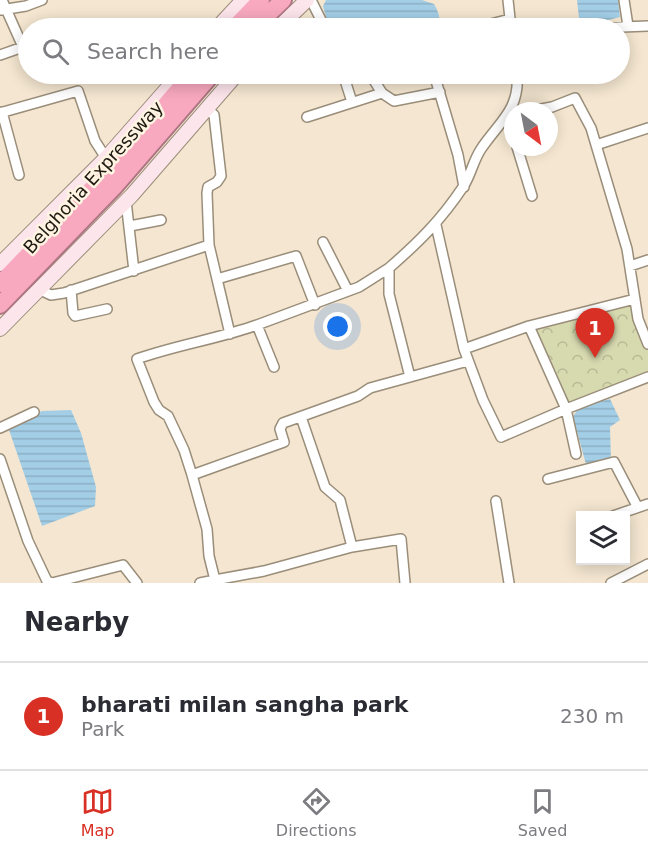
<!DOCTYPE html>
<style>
body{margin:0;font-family:"DejaVu Sans",sans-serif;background:#f7f7f7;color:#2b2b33}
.controls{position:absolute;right:18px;bottom:18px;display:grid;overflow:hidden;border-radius:0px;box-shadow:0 3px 15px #0003}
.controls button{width:54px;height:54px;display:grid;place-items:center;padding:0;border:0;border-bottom:2px solid #e1e1e2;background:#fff;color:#2b2b33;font:30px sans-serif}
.compass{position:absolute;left:504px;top:102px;width:54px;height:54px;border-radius:50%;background:#fff;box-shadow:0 3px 15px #0003;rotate:148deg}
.you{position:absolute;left:338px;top:327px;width:21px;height:21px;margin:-15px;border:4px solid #fff;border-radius:50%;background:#1a73e8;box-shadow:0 0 0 9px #1a73e833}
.badge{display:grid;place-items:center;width:39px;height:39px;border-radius:50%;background:#d93025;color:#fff;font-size:20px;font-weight:700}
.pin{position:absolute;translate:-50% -50px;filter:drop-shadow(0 2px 3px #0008)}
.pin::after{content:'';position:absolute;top:32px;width:21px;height:18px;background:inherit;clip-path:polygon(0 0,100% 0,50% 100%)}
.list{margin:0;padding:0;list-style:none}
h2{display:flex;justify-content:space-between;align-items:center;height:78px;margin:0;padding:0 24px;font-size:26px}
h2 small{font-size:20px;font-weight:400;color:#7c7c81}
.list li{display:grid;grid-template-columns:39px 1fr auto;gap:18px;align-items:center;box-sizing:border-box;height:108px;padding:0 24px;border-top:2px solid #e1e1e2}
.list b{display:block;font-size:22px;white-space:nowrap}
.list p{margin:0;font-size:20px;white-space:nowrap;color:#7c7c81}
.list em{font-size:20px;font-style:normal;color:#7c7c81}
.icon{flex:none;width:33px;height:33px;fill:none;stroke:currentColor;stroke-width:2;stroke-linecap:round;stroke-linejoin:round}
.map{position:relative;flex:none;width:648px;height:583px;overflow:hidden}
.search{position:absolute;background:#fff;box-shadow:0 3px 15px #0003;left:18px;right:18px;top:18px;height:66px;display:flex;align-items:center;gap:15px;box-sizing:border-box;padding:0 21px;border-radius:33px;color:#7c7c81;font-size:22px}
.sheet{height:186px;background:#fff}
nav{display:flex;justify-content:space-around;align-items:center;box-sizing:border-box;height:84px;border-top:2px solid #e1e1e2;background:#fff;font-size:16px;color:#7c7c81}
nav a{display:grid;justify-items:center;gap:3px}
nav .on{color:#d93025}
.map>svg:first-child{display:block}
</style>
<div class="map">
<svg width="648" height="583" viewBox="0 0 648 583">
<defs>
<pattern id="forest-crowns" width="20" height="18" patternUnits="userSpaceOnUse" patternTransform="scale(1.5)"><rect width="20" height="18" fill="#d7daaf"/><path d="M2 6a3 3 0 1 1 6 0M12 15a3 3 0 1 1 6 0" fill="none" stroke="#b8ba96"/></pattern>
<pattern id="water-rules" width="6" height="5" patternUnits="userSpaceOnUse" patternTransform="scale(1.5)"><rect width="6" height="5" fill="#a3cee6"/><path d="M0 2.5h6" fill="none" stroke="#8cb0c4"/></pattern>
</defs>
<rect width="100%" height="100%" fill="#f4e6d0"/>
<path fill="url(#forest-crowns)" d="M635,299l13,39v39l-82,32 -37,-83z"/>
<path fill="url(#water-rules)" d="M326,0h96l12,4c5,9 7,14 4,24h-109l-6,-22z
M577,0h41l2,17 -40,10z
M610,399l10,21 -10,7 1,34 -24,7 -14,-51 6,-10z
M71,410l10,23 15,54 -1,19 -53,20 -34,-99 34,-16z"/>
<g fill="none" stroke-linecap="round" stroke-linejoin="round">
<defs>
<path id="street" d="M311,0l14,28
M508,0l3,28
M624,0l4,26
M1,10l25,-4 16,-6
M475,28l35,-9
M596,28l52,-2
M0,55l23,-8 -21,-47
M343,74l9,28
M370,74l12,19 12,8 46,-9
M434,74l24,81 6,32
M206,108l8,7 7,61 -4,6 -9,5 -1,6 2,52
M531,111l21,-4 23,-9 16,30 36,121 11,70 10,25
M2,112l17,63
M0,113l78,-22 17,50 11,17
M511,115l-3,1 5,17
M307,117l75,-24
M596,145l52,-17
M517,147l15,49
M126,201l8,70
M436,225l28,124 19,51 18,37 65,-28 82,-32
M130,226l31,-6
M323,242l25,49
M630,266l18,-6
M217,279l13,55
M38,289l13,6 13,-2 145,-48 8,34 79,-23 19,49
M71,290l2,23 2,3 32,-7
M529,326l37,83 10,45
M464,349l65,-23 106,-27
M274,367l-17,-42 102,-38 30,-19
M410,377l58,-16
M301,417l24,70 15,13 12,47
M0,428l34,-16
M0,459l28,82 19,40 5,2 71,-18 14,18
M192,475l-8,-25 -16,-34 -9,-6 -5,-8 -17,-43c39,-14 81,-20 120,-34
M548,479l66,-17 23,44
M496,501l13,82
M613,516l35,-12
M215,580l49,-9 88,-24 49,-8 4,44
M200,583l15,-3 -6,-24 -2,-27 -15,-54 92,-33 -4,-13 3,-6 75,-27 12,-8 40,-11 -21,-83v-26c30,-26 52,-48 74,-81 8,-12 10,-26 18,-38 18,-27 39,-39 36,-75
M611,583l37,-19"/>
<path id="secondary" d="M217,28l26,-28
M278,28l29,-28
M0,264l106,-106 74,-84
M0,329l132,-134 105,-121"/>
<path id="highway" d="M234,28l27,-28
M254,28l29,-28
M0,284l109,-113 83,-97
M0,305l114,-118 98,-113"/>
</defs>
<use href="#street" stroke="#9a8e7a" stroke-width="12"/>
<use href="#secondary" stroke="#9a8e7a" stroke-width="16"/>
<use href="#highway" stroke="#ac7682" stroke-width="20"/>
<use href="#street" stroke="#fff" stroke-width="9"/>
<use href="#secondary" stroke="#fde5ec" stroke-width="14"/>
<use href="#highway" stroke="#f8a8bf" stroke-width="16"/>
</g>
<g text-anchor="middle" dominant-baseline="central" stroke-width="5" stroke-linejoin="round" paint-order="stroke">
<g font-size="18" fill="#1e1a12" stroke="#fff4e2">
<text transform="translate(93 177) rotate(-48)">Belghoria Expressway</text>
</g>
</g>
</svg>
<div class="controls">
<button><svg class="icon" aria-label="layers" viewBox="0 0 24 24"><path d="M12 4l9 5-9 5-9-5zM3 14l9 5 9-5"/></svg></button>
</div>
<svg class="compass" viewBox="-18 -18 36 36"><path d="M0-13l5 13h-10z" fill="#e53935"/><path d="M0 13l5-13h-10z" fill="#7c7c81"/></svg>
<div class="you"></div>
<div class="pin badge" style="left:595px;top:358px">1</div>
<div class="search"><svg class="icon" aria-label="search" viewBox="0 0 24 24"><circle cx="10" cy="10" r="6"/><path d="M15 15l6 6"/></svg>Search here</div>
</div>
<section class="sheet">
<h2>Nearby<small></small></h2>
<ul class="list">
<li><span class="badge">1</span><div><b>bharati milan sangha park</b><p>Park</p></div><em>230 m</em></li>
</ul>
</section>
<nav>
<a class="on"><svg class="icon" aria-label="map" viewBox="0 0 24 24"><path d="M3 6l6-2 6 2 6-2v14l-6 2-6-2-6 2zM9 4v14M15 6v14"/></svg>Map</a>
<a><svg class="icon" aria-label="directions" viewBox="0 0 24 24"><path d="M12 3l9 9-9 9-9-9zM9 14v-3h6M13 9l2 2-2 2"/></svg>Directions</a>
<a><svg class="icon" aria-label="saved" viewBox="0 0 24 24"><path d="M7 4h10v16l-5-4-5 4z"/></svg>Saved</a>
</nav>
